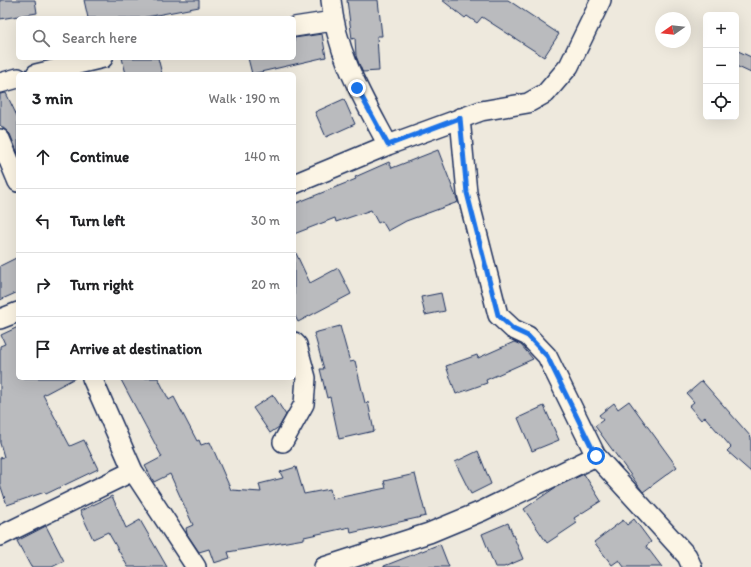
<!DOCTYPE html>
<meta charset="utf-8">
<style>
body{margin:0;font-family:Itim,sans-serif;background:#f2f2f2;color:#202124}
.controls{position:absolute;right:12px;top:12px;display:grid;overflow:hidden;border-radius:6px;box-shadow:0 4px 16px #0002}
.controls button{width:36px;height:36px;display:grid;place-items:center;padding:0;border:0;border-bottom:1px solid #e0e0e0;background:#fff;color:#202124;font:20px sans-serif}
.compass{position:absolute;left:655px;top:12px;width:36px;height:36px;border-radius:50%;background:#fff;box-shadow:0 4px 16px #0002;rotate:256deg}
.stop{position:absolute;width:12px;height:12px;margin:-9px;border:3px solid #1a73e8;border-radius:50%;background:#fff}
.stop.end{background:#1a73e8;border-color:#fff;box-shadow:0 1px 4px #0008}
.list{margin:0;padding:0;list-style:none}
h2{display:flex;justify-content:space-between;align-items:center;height:52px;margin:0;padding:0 16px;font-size:17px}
h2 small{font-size:13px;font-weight:400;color:#757577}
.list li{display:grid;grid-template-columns:26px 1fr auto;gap:12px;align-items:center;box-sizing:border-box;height:64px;padding:0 16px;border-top:1px solid #e0e0e0}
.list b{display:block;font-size:15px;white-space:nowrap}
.list em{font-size:13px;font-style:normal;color:#757577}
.icon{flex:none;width:22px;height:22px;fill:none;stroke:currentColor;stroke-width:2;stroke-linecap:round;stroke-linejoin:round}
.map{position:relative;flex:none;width:751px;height:567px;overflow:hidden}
.search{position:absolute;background:#fff;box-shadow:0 4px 16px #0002;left:16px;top:16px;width:280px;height:44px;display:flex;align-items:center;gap:10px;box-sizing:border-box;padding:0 14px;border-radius:6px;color:#757577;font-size:15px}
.panel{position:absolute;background:#fff;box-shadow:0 4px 16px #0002;left:16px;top:72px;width:280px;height:308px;border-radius:6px}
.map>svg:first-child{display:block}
</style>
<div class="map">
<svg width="751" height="567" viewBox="0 0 751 567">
<rect width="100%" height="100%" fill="#eee9dd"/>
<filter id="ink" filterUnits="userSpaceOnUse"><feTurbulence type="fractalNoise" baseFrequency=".025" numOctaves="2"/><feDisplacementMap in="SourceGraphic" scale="8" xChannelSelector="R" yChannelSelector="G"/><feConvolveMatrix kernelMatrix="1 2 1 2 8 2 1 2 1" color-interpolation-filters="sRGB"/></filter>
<g filter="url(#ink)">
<path fill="#babbbe" stroke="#1b2f5e" d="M0,0h35l2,13 -37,6z
M84,0h115v7l-58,11h-53z
M347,0h31l4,36h-5l2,35 -16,1 -1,-1 -6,-15 -1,-18 -3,1z
M442,0h66l51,34 -15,23 -62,-40 -5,6 -10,-7 -2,2z
M322,34l4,23 -74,17 -4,-16h46v-20z
M736,50l15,7v16l-15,-7z
M122,58h36l4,16h-36z
M6,93l12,25v36l-8,-20 -10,-9v-31z
M344,99l11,25 -29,13 -11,-25z
M438,150l20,52 -52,19 -18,10 -6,-10 -4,2 -7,-13 -35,12 -1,-4 -41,16v-30l62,-25 -1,-2 34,-15 3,6z
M294,249l16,34 28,-15 13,26 -53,28 -4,-8z
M18,257v35l-18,8v-34z
M441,293l4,18 -20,4 -4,-18z
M340,326l10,36 5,-1 10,42 3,-1 6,29 -35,8 -9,-42 -3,1 -7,-29h4l-10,-36z
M18,327v51h57l-32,17 27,51 14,-6 14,29 -52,25 -1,-2 -38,13 -7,-21v-26l4,-1 -4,-14v-97l5,-2 -4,-9z
M514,342l7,3 12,14 -47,21 1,3 -31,11 -10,-28 31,-11 1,3z
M120,378h38l11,22 5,-3 23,44 2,-1 2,5 9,-3 21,48 30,2 -2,-8 24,-6 -3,-6 16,-5 8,27 26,-5 2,10 54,-11 -2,-7 31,-7 11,42 -75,17 -1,-6 -46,10v2l-76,13 2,6 -16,5 -5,-14 -10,3 -12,-18 -1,-6 7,-3 -23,-51 -16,8 -9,-16 17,-9z
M702,381l49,56v35l-24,-21 4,-4 -26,-30 -4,3 -12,-14 5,-4 -7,-8z
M273,395l13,20 -7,12 -9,6 -17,-25z
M629,401l48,66 -34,25 -48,-66 8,-6 -4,-5 15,-12 4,6z
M544,406l15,34 -27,11 -14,-33z
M478,451l13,33 -20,10 -16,-32z
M584,474l17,27 -27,17 3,5 -30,20 -23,-34 32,-22z
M112,496l14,32 14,-8 27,47h-39l-20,-35 -15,7 -13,-28z
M634,519l17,23 -5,4 16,21h-38l-5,-7 -7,5 -18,-23 29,-22 4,5z
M508,523l15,36 -19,8h-9l-13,-33z
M46,526l18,35 -12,6h-21l-14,-26z
M440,544l9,23h-65v-1z"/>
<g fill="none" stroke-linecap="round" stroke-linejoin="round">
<defs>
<path id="minor" d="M331,0c5,54 32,98 57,145
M294,27l39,-6
M36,74l67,-16
M0,83l18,-5
M460,118l7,75 31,122 15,14 15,7 19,20 49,100 91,100 5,11
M0,139l18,43
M294,184l94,-39 93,-34 47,-8 18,-10 23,-27 32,-66
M0,319l18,-7
M92,378l41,93 63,96
M283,442l21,-38 2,-26 -9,-33 -3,-3
M0,536l133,-65
M324,567l105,-34 53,-22 114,-55"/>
</defs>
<use href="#minor" stroke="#1b2f5e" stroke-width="22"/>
<use href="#minor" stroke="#fcf5e5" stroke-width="19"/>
</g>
</g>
<g fill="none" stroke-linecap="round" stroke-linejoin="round" filter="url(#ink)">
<path stroke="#1a73e8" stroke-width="5" d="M357,88l31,57 72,-27 7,75 31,122 15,14 15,7 19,20 49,100"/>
</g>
</svg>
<div class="controls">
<button>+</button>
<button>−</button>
<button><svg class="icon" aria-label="locate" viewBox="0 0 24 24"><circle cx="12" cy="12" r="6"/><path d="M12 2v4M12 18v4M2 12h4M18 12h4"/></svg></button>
</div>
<svg class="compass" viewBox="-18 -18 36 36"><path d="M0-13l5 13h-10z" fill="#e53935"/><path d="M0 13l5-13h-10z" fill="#757577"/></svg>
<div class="stop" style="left:596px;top:456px"></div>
<div class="stop end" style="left:357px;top:88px"></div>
<div class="search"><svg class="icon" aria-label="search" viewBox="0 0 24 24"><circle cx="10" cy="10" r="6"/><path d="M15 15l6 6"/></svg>Search here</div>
<section class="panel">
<h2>3 min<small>Walk · 190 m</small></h2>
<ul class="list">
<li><svg class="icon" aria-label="ahead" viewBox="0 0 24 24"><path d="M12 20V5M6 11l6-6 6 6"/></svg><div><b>Continue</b></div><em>140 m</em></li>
<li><svg class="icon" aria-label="left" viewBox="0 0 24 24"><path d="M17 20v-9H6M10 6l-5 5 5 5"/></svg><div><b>Turn left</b></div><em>30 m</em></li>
<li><svg class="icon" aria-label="right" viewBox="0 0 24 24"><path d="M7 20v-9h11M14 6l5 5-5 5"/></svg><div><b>Turn right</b></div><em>20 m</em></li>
<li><svg class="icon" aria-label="arrive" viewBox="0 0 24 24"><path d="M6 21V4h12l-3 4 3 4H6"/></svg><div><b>Arrive at destination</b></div></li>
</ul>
</section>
</div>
